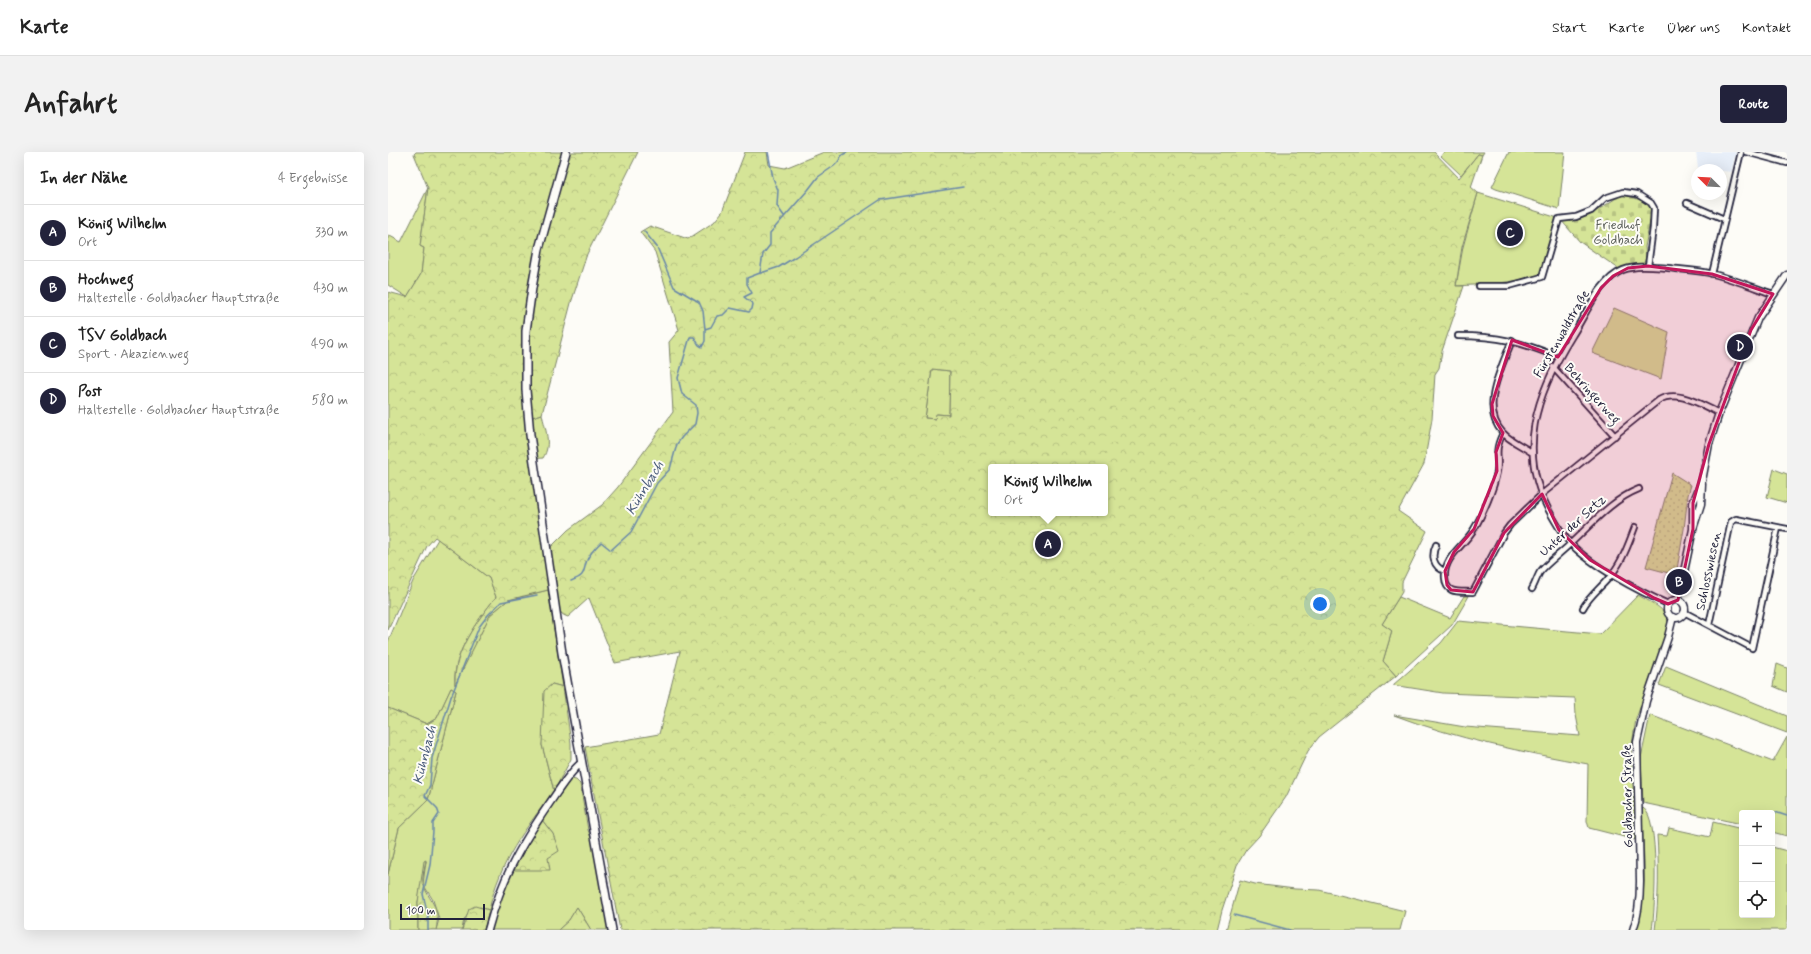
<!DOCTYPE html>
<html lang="de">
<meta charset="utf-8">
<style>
body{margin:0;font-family:Mynerve,sans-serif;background:#f2f2f2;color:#222}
.controls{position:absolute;right:12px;bottom:12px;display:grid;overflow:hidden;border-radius:4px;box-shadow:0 4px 16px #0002}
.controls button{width:36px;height:36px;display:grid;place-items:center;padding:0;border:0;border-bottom:1px solid #e0e0e0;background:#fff;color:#222;font:20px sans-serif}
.compass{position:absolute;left:1303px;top:12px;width:36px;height:36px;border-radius:50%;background:#fff;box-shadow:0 4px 16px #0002;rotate:294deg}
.scale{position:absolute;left:12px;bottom:10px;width:85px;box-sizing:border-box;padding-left:4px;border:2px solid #22223b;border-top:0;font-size:11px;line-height:14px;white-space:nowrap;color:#22223b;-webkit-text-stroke:3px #fdfcf7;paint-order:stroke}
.you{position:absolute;left:932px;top:452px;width:14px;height:14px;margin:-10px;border:3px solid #fff;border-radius:50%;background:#1a73e8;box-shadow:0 0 0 6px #1a73e833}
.badge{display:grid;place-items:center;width:26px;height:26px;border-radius:50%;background:#22223b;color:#fff;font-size:13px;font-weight:700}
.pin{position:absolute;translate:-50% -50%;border:2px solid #fff;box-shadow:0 1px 4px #0006}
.popup{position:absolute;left:600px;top:312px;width:120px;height:52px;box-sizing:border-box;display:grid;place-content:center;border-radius:4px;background:#fff;filter:drop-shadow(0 1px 3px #0005);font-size:13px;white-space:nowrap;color:#767676}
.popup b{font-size:15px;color:#222}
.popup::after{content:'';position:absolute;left:50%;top:100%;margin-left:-8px;border:8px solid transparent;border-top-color:#fff}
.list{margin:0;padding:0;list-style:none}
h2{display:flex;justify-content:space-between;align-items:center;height:52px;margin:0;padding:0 16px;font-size:17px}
h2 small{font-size:13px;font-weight:400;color:#767676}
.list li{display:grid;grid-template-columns:26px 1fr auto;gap:12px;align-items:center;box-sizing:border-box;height:56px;padding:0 16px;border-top:1px solid #e0e0e0}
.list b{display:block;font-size:15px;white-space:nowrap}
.list p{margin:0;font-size:13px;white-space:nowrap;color:#767676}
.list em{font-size:13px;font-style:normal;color:#767676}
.icon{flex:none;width:22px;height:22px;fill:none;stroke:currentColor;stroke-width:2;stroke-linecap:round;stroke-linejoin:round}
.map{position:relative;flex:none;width:1399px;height:778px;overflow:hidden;border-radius:4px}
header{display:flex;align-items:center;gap:24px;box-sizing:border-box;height:56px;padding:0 20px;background:#fff;border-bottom:1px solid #e0e0e0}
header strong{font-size:19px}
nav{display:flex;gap:22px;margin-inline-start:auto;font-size:14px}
.intro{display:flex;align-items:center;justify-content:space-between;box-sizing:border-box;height:96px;padding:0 24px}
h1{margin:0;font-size:28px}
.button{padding:10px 18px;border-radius:4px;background:#22223b;color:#fff;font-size:14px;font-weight:700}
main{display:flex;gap:24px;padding:0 24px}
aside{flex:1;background:#fff;border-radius:4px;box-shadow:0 4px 16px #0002}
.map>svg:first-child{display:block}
</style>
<header>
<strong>Karte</strong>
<nav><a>Start</a><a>Karte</a><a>Über uns</a><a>Kontakt</a></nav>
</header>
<div class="intro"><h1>Anfahrt</h1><a class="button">Route</a></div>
<main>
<aside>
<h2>In der Nähe<small>4 Ergebnisse</small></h2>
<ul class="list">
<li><span class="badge">A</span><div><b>König Wilhelm</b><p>Ort</p></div><em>330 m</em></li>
<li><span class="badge">B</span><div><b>Hochweg</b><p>Haltestelle · Goldbacher Hauptstraße</p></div><em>430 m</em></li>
<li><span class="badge">C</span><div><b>TSV Goldbach</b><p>Sport · Akazienweg</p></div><em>490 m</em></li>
<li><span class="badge">D</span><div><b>Post</b><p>Haltestelle · Goldbacher Hauptstraße</p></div><em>580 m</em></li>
</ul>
</aside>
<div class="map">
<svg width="1399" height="778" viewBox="0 0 1399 778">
<defs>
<pattern id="forest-crowns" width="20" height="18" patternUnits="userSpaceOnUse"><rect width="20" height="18" fill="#d5e497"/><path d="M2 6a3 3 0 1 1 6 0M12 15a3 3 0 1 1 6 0" fill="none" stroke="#b7c383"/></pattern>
<pattern id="cemetery-stones" width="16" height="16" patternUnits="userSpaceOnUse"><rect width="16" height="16" fill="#d5e497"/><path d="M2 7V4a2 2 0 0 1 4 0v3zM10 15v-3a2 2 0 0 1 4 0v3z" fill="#b7c383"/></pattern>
<pattern id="park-dots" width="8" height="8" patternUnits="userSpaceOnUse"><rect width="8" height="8" fill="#d5e497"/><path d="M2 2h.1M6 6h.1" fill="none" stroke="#b7c383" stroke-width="1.8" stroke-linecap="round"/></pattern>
</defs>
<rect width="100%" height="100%" fill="#fdfcf7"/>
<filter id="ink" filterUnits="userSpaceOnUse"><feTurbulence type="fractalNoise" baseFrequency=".025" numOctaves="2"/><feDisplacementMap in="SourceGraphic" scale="8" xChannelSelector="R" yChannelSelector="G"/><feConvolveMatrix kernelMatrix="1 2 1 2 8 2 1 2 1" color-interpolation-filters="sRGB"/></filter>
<g filter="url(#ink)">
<path fill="#e8eff9" d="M1308,0h40l-5,20 -33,-4z"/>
<path fill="#d5e497" stroke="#7c8369" d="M1056,0h40l-2,3 -4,-1 -17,21 -20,-19z
M1121,0h56l-6,57 -63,-20 -4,-2z
M40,36l-8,58 4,2 -3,26 -14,23 -19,-12v-50l13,7z
M1090,41l80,25 -17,56c-28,10 -56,10 -85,12l7,-39z
M1226,156l55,24 -8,47 -69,-26z
M544,217l18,2 -1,44 -12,-1 -2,5 -10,-1z
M154,262c3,15 10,30 1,44l-13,1 -4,-40z
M1386,317l13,5v29l-20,-6z
M50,387l51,39 7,19c-18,23 -44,56 -41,87l35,-69 18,-15 40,-10 15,97 -11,-3 -10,61 12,46c-29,38 -54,70 -65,119l-9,-3 -16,12 -2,11h-26l3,-11 -6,-19 -10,-16 3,-23 -8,41v28h-30v-56l11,-46 29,-28 28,-109 -5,-3 -14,30 -10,6 -39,-16v-66l25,-61z
M1250,443c15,9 32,14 30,33l-32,91 -5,32 5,89 -47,-12 -2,-7 1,-57c-66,-12 -131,-25 -194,-49l71,12 115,9 -4,-21 -1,-17 -132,-5 -50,-8 48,-42 17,-22 142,13z
M1076,444h5l-17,29 -56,51 -13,-15 9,-30 -10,-7 17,-27 51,21z
M1389,512l10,4v24l-14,-6z
M1278,514l121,50v17l-128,-48z
M1262,563l123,47 14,-25v99l-15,-4v-19h-30v11l-99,-21 -2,-45z
M183,627l5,1 4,4 8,46 4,10 17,90h-18l-14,-23 -8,13 -11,10h-67l9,-31 12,-29 36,-12 5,-24 -11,-14z
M1255,656c17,9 12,102 9,122h-16c13,-37 7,-82 5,-120z
M1325,670l29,7v86h30v-68l15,4v79h-132c4,-31 4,-63 2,-95l10,1 2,-8 41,9z
M852,728l15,4 40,5 24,1 86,21 -5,19h-174z"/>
<path fill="url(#forest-crowns)" stroke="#7c8369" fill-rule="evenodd" d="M28,0h222l-51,102 -16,49 -29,111 -16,5 18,127h8l16,-16 34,-25 16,-18 55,-75 -4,-70 10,-12 -24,-78 -15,-20 10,-6 38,13 26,-17 8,-10 23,-60h22l2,13 16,3 39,-16h610l25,26 19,-24 4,1 -11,32 7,6 -16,54 -6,39h8l-22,65 -3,17 -4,6 -3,45 -8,45 -26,47 29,20 -25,51v10l-20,32 10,7 -9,30 13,15 -77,61 -11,14 -22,46 -27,39 -13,14 -9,15 -15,45 -5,20h-597l-35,-183 74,-13 21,-83 -65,12 -26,-65 -21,19c-12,-3 -12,-17 -14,-28l-6,1 -40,10 -18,15 -35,70c-2,-33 22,-64 41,-88l-7,-19 -54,-41 -8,9 -39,84v-338l19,5 14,-23 3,-26 -4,-2 8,-58 -14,-34zM544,217l18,2 -1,44 -13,-1 -1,5 -10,-1zM603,315h114v46h-114z
M164,532l11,3 8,56v16l-17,32 -12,-46 2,-54z
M63,536l5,3 -28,109 -29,28 -11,46v-166l39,16 10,-6z
M154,668l11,14 6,17 -11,7 2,12h-38z
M38,708c-1,7 -5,19 -2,26 7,18 17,21 12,44h-18v-28l6,-41z
M87,754l14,4 -5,20h-22l7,-21z
M189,755l14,23h-33l11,-10z"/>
<path fill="url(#cemetery-stones)" stroke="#7c8369" d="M1235,42l23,8 6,9 -7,36 1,10 -2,7 -16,1 -9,4 -39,-27 -20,-23c28,3 40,-12 63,-25z"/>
<path fill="url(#park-dots)" stroke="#7c8369" d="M1284,321l19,12 -3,10 -4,34 -8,46 -30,-8z"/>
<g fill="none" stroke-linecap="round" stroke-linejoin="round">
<path stroke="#6786a9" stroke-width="1.5" d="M380,0l5,26 5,12 -1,16 7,10
M373,121l18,-6 16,-10 85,-57 83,-13
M317,177l6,-2 6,-11 6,-1 7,-7 19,4 3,-3 1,-5 -9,-7 8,-4 -5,-9v-6l13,-5 3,-19 7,-9v-12l38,-43 10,-13 16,-11 4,-4 4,-7 6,-3
M183,429c16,-6 11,-8 16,-21 3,-7 9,-13 14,-18l10,8 20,-18 26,-49 13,-14 7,-25 5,-7 13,-13 2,-11 -1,-8 -14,-11 -4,-16 12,-41h4l5,8 3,2 3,-6v-12l-2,-18 -4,-9 -25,-15 -17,-40 -13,-16
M1387,660l12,4
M846,763l56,15
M40,778v-14l-5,-22 7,-29 3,-34v-8l6,-9 -2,-6 -12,-12 5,-11 2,-27 19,-61 28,-70 9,-12 13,-13 36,-7"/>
<defs>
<path id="minor" d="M1358,0l41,11
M1299,51l37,16
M1324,122l29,-122
M1091,134h30l33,-9 17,-58 17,-2 15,-6 14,-13 18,-6 14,2 14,9 3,5 -1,20 -5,38
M1070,184c41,0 63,6 100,21
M1124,188c-10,27 -33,68 -9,93 7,8 20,13 28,19
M1165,215l62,69
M1115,281c-10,20 -3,22 -6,39 -3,16 -14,42 -23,57 -9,16 -31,28 -29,49 1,17 15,13 28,14l31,-59 6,-8 32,-31 117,-94c19,-11 42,5 60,13
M1048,393c-5,11 -3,22 9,26
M1144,437c3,-5 5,-12 8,-17 8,-10 20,-18 29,-27 22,-20 42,-45 70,-56
M1280,452c-30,-13 -75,-37 -97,-60 -8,-8 -13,-18 -19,-28 -37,-63 -16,-122 20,-180 13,-20 28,-57 51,-66 14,-5 30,-3 45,-2 15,2 30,2 45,6 20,5 40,13 60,20
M1195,456c7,-13 20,-22 29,-34 11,-14 17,-31 23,-47
M1296,460l68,36 26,-120
M1321,473l22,-103 5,-3 51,10"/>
<path id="tertiary" d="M1305,377v-26l9,-22 7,-37 10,-31 39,-95 29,-43
M1279 457a9 9 0 1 1 18 0a9 9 0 1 1-18 0Z
M1290,448l15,-71 8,-25 1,-20
M100,778c14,-52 31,-82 61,-126 10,-14 19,-30 32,-41
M1245,778c6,-16 7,-32 7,-49l-3,-139 9,-41 22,-64 5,-20"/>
<path id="secondary" d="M178,0l-27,97 -7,39 -6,43v59l4,45 32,218 50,277"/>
</defs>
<use href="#minor" stroke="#22223b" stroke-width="8"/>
<use href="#tertiary" stroke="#22223b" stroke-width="9"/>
<use href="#secondary" stroke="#22223b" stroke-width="10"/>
<use href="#minor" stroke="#fdfcf7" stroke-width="4.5"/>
<use href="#tertiary" stroke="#fdfcf7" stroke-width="6"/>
<use href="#secondary" stroke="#fdfcf7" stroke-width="7"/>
</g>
</g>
<path fill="#c2185b" fill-opacity="0.2" stroke="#c2185b" stroke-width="3" stroke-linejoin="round" d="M1260,114l64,8 61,20 -22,36 -42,114 -16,59v26l-15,71 -10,4 -14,-6 -64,-38 -31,-30 -17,-36 -38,39 -31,59 -22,-2 -4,-5 -2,-14 9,-19 20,-23 23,-58 -1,-19 7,-19 -10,-17 -1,-12 20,-64 46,17 43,-69 12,-12 15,-8z"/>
<g text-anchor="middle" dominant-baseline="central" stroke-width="4" stroke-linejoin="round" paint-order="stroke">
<g font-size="13" fill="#585c57" stroke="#fdfcf7">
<text x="1230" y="73">Friedhof<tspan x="1230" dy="15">Goldbach</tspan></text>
</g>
<g font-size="13" fill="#22223b" stroke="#fdfcf7">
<text transform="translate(1174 182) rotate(-60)">Fürstenwaldstraße</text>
<text transform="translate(1204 242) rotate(48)">Behringerweg</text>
<text transform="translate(1185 374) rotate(-42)">Unter der Setz</text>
<text transform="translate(1321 419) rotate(-78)">Schlosswiesen</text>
<text transform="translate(1240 644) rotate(-91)">Goldbacher Straße</text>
</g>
<g font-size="14" font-style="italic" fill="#4a5c7b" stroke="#fdfcf7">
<text transform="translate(257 336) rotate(-59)">Kühnbach</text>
<text transform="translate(37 603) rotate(-76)">Kühnbach</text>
</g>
</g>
</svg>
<div class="controls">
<button>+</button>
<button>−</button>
<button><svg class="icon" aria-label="locate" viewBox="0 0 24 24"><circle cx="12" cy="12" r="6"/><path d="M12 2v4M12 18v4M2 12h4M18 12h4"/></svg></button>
</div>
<svg class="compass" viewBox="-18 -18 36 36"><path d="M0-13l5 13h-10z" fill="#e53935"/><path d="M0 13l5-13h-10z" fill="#767676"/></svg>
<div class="scale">100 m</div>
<div class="you"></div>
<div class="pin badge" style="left:660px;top:392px">A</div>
<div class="popup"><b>König Wilhelm</b>Ort</div>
<div class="pin badge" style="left:1291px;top:430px">B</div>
<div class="pin badge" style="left:1122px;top:81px">C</div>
<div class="pin badge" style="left:1352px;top:195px">D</div>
</div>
</main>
